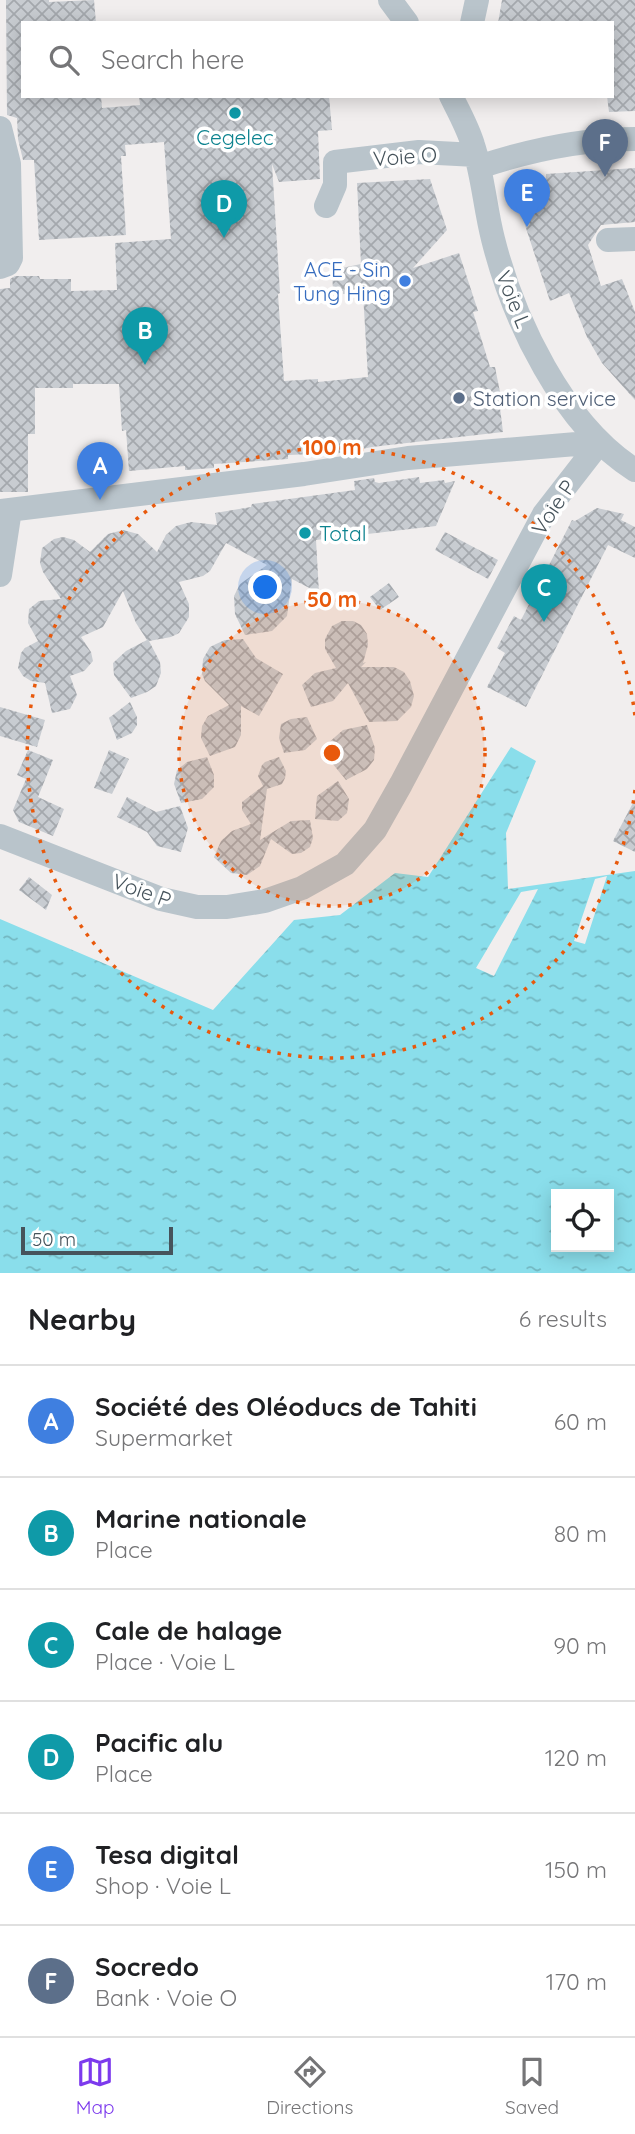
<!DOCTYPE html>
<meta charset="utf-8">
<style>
body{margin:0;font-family:Quicksand,sans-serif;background:#f6f6f6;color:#202124}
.controls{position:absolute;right:21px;bottom:21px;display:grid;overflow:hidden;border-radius:0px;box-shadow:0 4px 18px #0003}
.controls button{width:63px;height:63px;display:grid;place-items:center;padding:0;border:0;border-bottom:2px solid #e0e0e0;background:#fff;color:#202124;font:35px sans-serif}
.scale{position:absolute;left:21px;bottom:18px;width:152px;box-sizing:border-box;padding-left:7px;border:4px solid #46535b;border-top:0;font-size:19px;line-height:24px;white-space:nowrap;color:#46535b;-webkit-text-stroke:5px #fff;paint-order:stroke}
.you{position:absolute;left:266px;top:588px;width:24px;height:24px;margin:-18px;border:5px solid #fff;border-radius:50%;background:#1a73e8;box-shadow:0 0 0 10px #1a73e833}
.badge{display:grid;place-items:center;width:46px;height:46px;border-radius:50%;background:#7c3aed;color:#fff;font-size:23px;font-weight:700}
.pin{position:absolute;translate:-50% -58px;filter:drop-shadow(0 2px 4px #0008)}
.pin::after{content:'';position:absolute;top:37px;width:24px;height:21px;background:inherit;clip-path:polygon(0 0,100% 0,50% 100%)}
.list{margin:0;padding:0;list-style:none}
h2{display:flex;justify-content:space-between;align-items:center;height:91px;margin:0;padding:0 28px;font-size:30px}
h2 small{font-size:23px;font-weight:400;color:#757577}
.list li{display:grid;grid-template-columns:46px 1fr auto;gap:21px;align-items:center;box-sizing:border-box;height:112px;padding:0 28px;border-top:2px solid #e0e0e0}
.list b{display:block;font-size:26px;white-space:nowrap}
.list p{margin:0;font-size:23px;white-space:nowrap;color:#757577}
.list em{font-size:23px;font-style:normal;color:#757577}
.icon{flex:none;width:38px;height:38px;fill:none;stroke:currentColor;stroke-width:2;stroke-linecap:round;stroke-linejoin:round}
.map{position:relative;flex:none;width:635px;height:1273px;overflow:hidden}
.search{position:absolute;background:#fff;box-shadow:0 4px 18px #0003;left:21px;right:21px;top:21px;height:77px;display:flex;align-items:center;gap:18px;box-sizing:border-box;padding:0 24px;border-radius:0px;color:#757577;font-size:26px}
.sheet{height:763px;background:#fff}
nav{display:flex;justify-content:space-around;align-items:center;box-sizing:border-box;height:98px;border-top:2px solid #e0e0e0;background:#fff;font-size:19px;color:#757577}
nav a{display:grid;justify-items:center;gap:4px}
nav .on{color:#7c3aed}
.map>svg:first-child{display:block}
</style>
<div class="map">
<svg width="635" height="1273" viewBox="0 0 635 1273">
<defs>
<pattern id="water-ripples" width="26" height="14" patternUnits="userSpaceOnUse" patternTransform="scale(1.75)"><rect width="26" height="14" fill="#8adeeb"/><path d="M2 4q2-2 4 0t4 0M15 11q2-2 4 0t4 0" fill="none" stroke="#73b7c1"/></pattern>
<pattern id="building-cross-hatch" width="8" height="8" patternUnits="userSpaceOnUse" patternTransform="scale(1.75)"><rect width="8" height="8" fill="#c8ccd1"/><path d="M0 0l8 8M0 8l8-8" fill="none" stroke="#a4a8ad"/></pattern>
</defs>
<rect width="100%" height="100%" fill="#f1eeee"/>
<path fill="url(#water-ripples)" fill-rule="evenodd" d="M511,747l25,14 -30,72 2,56 127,-18v402h-635v-354l213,91 81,-90 46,-5 55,-42 33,4zM556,1194h53v53h-53z"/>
<path fill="#f1eeee" d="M607,876l-22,68 -11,-3 21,-62z
M538,889l-44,87 -18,-8 45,-76z"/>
<path fill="url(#building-cross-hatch)" d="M6,0h43v2l45,-2 2,23h-73v73h78l1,12 38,-3 -1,-9h190l3,34 -14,1 2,48 -41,3 -7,-18 8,129 -2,1 6,87 34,-2v3l50,-5 -5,-84 -20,1v-3h-10l-1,-21 29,-6 -4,-81 73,-4 17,51 -34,38 46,-15 19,58 -5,1 17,55h5l8,40 -3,1 3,24 -131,15 -30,6 -54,2v4l-74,5v4l-29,2v-4l-56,5 -3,-41 -4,1 -3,-47h-46v4h-38v46h-7v58h-28v-203l10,-1v-9l5,-3h24l1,3h31v12l46,-1 -2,-47 56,-4 -7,-97 -39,3 1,11h-5l5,79 -87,5 -5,-80h-11l-5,-21 -1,-21 -10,-3z
M502,0h133v111l-26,1 -2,-16h5v-73h-114z
M635,168v54l-34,3 -13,20 13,41 21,-7 13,33v88l-33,-37 -15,-26 -18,-44 -19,8 -30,-91 25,-9 1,-27z
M419,477l1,6 24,-3 1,3 10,-2 -19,45 -120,14 3,53 -27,-14 -5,37 -15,15 -27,4 -10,-21 -1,-18 6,-12 27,-19 -41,-22 -16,28 -7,5 -24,6 10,22v13l-10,16 -8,4 -22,4 11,21 1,11 -5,13 -9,6 -16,6 -17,-23 -1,-12 13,-12 21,-11 -11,-17 -13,-32 -20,36 -22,10 10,15 2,9 -9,10 -14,5 7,19 -7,14 -18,4 -7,-30 -14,-2 -8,-5 -5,-8 3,-15 4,-5 13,-7 -10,-18 1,-14 10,-8 22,-2 -18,-27 -3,-9 2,-15 12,-9 9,-2 11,3 16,12 18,-18 15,-4 15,4 19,18 9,-17 10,-9 15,-4 26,3 -2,-12 36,-6 1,-3 103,-14 -1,-9 20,-3 1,4 4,1z
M597,508l27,6 -3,6 14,7v31l-27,-13 -82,162 -39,-20 18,-34 -8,-5 17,-32 7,4 51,-100 3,1z
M445,532l53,28 -10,19 -53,-29z
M389,583l10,14 -19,13 -10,-13z
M342,621h11l8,4 6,9 1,11 -5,18 3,-1 -5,5h33l10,5 6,9 4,15 -3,11 -14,14 -28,1 -21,-39 -15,18 -22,6 -9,-22 13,-12 21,-5 -11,-19v-10l7,-13z
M243,639l13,19 27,16 -24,42 -18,-10v29l-6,12 -25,9 -9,-18 1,-12 6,-10 21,-11 -24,-24 -3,-7 1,-15 7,-12 6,-3 9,-4z
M130,702l7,15v8l-5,8 -15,7 -8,-22z
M0,707l45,13 -8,27 -37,-11z
M307,717l10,22 -12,11 -21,3 -5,-15 2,-14 10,-5z
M367,725l8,23 -1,12 -7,9 -21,11 -14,-17 -5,-19 16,-14z
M28,750l25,10 -15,37 26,12 -11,27 -34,-14 -6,-12 13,-31 -9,-4z
M109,750l20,9 -17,35 -18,-6z
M207,757l7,18v12l-12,12 -21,4 -7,-19 3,-14 10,-8z
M279,757l7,14 -1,7 -3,6 -15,5 -7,51 31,-19 19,-1 3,18 -3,9 -9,6 -9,1 -21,-15 -11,27 -13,9 -16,-2 -17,-16 7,-16 11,-10 19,-7 -9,-14v-8l21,-16 -5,-10 4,-11 3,-3z
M338,781l11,18 -2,14 -9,8 -23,-2 2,-23z
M127,797l29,15 24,-6 8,22 -7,24 -24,-6 -10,-14 -30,-15z
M635,799v53l-22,-11z
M29,877l23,18 -6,15 -27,-20z"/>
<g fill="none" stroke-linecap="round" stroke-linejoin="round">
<path stroke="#b9c4cb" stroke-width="24" d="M390,0l17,23
M472,23l5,-23
M451,96c8,16 17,32 22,49 10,30 12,63 20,94 20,80 70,186 142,231
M0,128l9,36 2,94 -3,6 -8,3
M479,167c51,-17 101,-28 156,-28
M326,206l9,-21v-23l84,-10 57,3
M608,240l27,-1
M0,511l304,-37 104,-16 192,-16
M0,575l10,-65
M0,836l161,63 36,8h30l38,-6 37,-13 43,-24 30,-34 26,-46 143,-270 56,-72"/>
</g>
<circle cx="332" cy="753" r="153" fill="#e8590c" fill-opacity=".12"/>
<g fill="none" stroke="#e8590c" stroke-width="3.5" stroke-dasharray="3.5 7">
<circle cx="332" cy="753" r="153"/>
<path d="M635 790A305 305 0 1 1 635 716"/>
</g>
<g fill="#0f9aa8" stroke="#fff" stroke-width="2.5">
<circle cx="235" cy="113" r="7"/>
<circle cx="305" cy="533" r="7"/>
</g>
<circle fill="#3f7fe0" stroke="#fff" stroke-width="2.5" cx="405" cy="281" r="7"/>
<circle fill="#5c6f8a" stroke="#fff" stroke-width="2.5" cx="459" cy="398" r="7"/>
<g text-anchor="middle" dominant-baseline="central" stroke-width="7" stroke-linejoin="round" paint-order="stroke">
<g font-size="21" fill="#0d838f" stroke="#fff">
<text x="235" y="137">Cegelec</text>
<text x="319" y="533" text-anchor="start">Total</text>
</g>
<g font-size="21" fill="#46535b" stroke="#fff">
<text transform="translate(405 156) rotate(-4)">Voie O</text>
<text transform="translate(514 299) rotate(68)">Voie L</text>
<text transform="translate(553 507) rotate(-56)">Voie P</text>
<text transform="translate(142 890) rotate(20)">Voie P</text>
</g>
<g font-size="21" fill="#366cbe" stroke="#fff" text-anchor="end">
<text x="391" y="269">ACE - Sin<tspan x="391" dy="24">Tung Hing</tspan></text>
</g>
<g font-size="21" fill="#4e5e75" stroke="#fff" text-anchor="start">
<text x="473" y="398">Station service</text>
</g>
</g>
<circle cx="332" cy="753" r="10" fill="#e8590c" stroke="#fff" stroke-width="3.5"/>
<g font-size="21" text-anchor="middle" font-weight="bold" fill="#e8590c" stroke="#fff" stroke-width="7" stroke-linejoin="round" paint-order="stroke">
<text x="332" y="455">100 m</text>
<text x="332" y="607">50 m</text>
</g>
</svg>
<div class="controls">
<button><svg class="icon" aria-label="locate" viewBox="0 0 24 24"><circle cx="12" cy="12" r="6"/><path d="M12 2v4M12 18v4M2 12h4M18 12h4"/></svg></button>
</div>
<div class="scale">50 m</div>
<div class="you"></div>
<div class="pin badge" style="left:100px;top:500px;background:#3f7fe0">A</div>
<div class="pin badge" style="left:145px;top:365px;background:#0f9aa8">B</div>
<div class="pin badge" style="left:544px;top:622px;background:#0f9aa8">C</div>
<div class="pin badge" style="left:224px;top:238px;background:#0f9aa8">D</div>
<div class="pin badge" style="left:527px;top:227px;background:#3f7fe0">E</div>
<div class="pin badge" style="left:605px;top:177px;background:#5c6f8a">F</div>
<div class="search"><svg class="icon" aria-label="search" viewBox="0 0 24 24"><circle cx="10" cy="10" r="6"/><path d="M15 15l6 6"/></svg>Search here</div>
</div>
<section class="sheet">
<h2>Nearby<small>6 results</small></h2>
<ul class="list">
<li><span class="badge" style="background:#3f7fe0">A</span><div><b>Société des Oléoducs de Tahiti</b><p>Supermarket</p></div><em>60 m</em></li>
<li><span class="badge" style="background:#0f9aa8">B</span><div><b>Marine nationale</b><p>Place</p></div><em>80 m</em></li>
<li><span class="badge" style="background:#0f9aa8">C</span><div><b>Cale de halage</b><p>Place · Voie L</p></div><em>90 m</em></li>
<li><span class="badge" style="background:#0f9aa8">D</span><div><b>Pacific alu</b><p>Place</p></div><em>120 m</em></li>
<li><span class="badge" style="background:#3f7fe0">E</span><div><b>Tesa digital</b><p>Shop · Voie L</p></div><em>150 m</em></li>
<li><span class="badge" style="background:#5c6f8a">F</span><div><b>Socredo</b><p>Bank · Voie O</p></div><em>170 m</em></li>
</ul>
</section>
<nav>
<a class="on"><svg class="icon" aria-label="map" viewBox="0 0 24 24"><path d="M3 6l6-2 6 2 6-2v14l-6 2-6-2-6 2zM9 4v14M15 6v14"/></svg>Map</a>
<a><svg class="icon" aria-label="directions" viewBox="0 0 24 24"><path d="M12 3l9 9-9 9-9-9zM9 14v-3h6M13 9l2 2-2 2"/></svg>Directions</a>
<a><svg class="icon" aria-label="saved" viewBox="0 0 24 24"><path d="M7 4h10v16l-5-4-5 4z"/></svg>Saved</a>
</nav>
